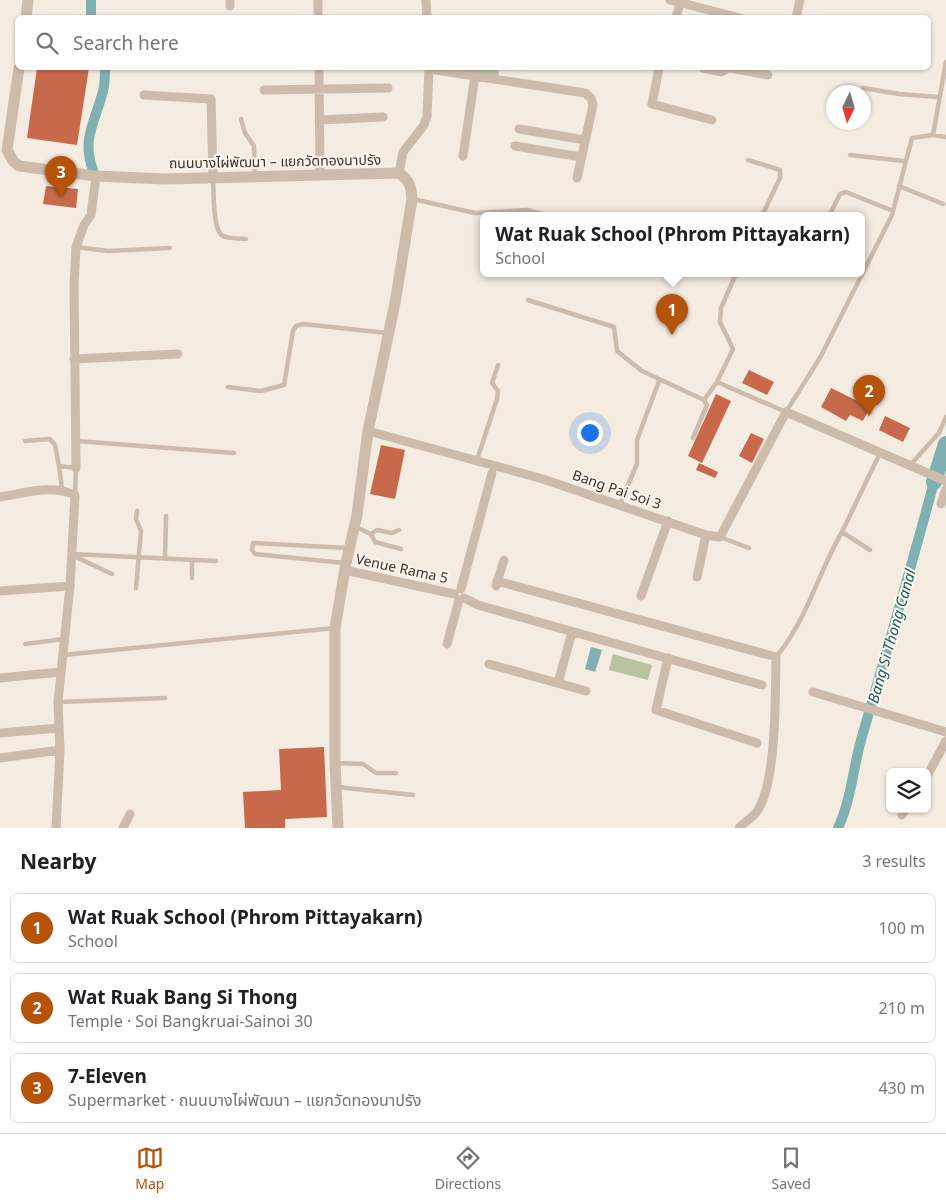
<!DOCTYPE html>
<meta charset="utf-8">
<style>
body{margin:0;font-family:"Noto Sans","Noto Sans Thai",sans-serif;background:#f2f2f2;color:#202124}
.controls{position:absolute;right:15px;bottom:15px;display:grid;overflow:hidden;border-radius:8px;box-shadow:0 1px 4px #0004}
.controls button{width:45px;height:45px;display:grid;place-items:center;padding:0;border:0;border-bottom:1px solid #e0e0e0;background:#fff;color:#202124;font:25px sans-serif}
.compass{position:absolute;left:826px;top:85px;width:45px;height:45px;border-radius:50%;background:#fff;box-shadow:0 1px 4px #0004;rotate:185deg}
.you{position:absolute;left:589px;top:432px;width:18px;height:18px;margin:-12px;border:4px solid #fff;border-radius:50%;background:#1a73e8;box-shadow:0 0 0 8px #1a73e833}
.badge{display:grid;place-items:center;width:32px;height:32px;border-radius:50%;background:#b45309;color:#fff;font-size:16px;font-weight:700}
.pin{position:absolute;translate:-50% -41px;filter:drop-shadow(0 1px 2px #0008)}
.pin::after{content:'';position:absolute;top:26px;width:18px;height:15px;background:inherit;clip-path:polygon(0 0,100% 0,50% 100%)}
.popup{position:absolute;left:480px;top:212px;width:385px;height:65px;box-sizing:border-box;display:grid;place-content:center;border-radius:8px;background:#fff;filter:drop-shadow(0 1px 4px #0005);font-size:16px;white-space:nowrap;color:#757577}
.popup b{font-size:19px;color:#202124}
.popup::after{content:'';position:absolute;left:50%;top:100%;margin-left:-10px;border:10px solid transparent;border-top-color:#fff}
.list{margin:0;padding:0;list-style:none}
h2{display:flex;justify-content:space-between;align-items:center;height:65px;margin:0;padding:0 20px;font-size:21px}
h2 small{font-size:16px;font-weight:400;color:#757577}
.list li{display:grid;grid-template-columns:32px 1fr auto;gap:15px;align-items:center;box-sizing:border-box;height:70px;margin:0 10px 10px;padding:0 10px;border:1px solid #e0e0e0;border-radius:8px}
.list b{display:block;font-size:19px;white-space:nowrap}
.list p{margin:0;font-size:16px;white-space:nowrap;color:#757577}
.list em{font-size:16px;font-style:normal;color:#757577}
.icon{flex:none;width:28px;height:28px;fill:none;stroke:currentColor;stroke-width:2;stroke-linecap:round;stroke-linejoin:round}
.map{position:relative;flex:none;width:946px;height:828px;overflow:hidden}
.search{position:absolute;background:#fff;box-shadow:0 1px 4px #0004;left:15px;right:15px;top:15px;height:55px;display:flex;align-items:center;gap:12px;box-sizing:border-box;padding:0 18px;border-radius:8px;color:#757577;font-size:19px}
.sheet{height:305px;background:#fff}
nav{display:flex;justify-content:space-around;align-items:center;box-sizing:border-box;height:70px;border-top:1px solid #e0e0e0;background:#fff;font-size:14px;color:#757577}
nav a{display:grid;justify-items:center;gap:2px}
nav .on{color:#b45309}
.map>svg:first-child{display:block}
</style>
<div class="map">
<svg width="946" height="828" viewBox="0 0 946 828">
<rect width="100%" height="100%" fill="#f4ebe1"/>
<path fill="#b8c4a0" d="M429,68h70l-1,12z
M613,654l39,11 -4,15 -39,-10z"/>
<path fill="#7fb0b2" d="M591,647l11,3 -7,22 -10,-3z"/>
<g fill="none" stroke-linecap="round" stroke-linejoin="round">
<path stroke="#7fb0b2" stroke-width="10" d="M91,0v18
M93,170c-12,-31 3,-50 10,-79 2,-7 2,-16 2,-23
M838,828c13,-28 15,-59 23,-88 25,-86 50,-172 73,-258"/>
<path stroke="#7fb0b2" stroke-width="16" d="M934,482l12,-38"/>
</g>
<path fill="#c8694b" d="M37,68h52l-12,77 -50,-7z
M46,186l32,3 -2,19 -33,-4z
M749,370l25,12 -7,13 -25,-12z
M831,388l39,19 -7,14 -13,-6 -4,6 -25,-14z
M716,394l15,7 -29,62 -14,-7z
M885,416l25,12 -7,14 -24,-12z
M751,433l13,6 -12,24 -13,-7z
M381,445l24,5 -10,49 -25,-5z
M699,463l19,9 -3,6 -19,-8z
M324,747l3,70 -42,2v9h-40l-2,-36 38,-2 -2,-41z"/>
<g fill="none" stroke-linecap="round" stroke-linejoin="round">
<path stroke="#cdbbac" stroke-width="4.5" d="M863,88l36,6 39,3
M241,119l4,14 9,13 1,30
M933,135l13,-73
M850,155l54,6
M748,160l32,10v8l-18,38
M213,179c1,11 -1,52 10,57 6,3 16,2 23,3
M899,186l44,18
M413,199l62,14 52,-3 23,6
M829,216l11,-22 6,-2 47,19
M76,247l32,4 62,-3
M736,274l-15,34 -1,14 13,27 -16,33 69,30 35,-56 71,-141 20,-77 21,-3 13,2
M528,300l86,27 3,24 25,20 62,29 3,5 -14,33
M228,387l33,4 23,-6 9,-54 3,-5 7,-2 84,9
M704,400l13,-18
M25,441l25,-2 5,6 4,21
M76,441l158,12
M477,460l20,-61 1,-8 -6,-8 6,-18
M910,465l29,-32 7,-16
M62,489l-3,-23 17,2 -1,27
M620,504l17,-40v-24l22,-59
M356,527l15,7 4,8 26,7
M371,534l6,-4 15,3 7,-3
M720,537l29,11
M870,550l-28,-18 38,-79
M72,554l144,7
M74,556l38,18
M165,558l1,-42
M344,563l-89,-9 -3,-4 1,-7 95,5
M192,578v-18
M136,588l5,-57 -5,-12 1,-8
M25,644l39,-5
M63,655l272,-27
M776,657c31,-37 42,-84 66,-125
M59,702l106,-4
M336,763l27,1 13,9h20
M337,787l76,8"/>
<path stroke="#cdbbac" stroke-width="9" d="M230,0v6
M318,0v18
M426,0l1,18
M670,0l70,18
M676,18l5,-18
M796,18l4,-18
M319,68l1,106
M659,68l-7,36 60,16
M703,68l18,4 7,-4
M730,68l38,7
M429,69l156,24 6,5 2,7 -16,73
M264,90l124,-2
M144,95l67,4 2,78
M319,120l64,-3
M519,129l66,11
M515,146l66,11
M463,156l12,-80
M399,173l4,-21 21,-27 3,-9 2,-48
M74,359l104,-5
M368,431l175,48 163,56 14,2 66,-125 160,69
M76,468l-2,-183 2,-38 8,-22 7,-10 5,-39
M0,497c25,-4 52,-13 75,-2l-5,91 -12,116 2,48 -4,78
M941,504l5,-15
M345,570l109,24
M697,577l9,-42
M497,581l279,76c-1,38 1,122 -18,153 -5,8 -13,11 -19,18
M496,586l8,-26
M461,589l31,-116
M0,591l70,-5
M641,596l27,-75
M464,598l14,7 284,80
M447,644l12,-44
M668,658l-12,52 101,33
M489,664l97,27
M0,678l60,-6
M558,683l14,-51
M813,692l133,40
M0,733l59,-5
M0,758l60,-8
M927,776l19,-35
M902,815l4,-6
M123,828l7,-14"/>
<path stroke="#cdbbac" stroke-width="11" d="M26,18l2,-18
M19,68l-12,82 6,11 6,5 77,10 69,3 234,-6c11,8 12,13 13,26l-17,104 -27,128 -11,84 -11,48 -11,65v135l3,65"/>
</g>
<g text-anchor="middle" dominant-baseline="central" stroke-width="4" stroke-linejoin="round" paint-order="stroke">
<g font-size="14" fill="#3b302b" stroke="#fbf5ee">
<text transform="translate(275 161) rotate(-1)">ถนนบางไผ่พัฒนา – แยกวัดทองนาปรัง</text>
<text transform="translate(617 489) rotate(19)">Bang Pai Soi 3</text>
<text transform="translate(402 568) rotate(12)">Venue Rama 5</text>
</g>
<g font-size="15" font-style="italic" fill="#1f5a5e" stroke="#fbf5ee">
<text transform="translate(891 636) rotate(-74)">Bang Si Thong Canal</text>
</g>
</g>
</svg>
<div class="controls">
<button><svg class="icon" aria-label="layers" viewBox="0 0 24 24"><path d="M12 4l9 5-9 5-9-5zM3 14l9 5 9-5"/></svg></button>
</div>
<svg class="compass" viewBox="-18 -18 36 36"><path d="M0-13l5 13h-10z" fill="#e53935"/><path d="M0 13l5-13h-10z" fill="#757577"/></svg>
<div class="you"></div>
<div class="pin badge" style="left:672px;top:335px">1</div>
<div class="popup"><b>Wat Ruak School (Phrom Pittayakarn)</b>School</div>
<div class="pin badge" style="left:869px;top:416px">2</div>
<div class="pin badge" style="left:61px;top:197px">3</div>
<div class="search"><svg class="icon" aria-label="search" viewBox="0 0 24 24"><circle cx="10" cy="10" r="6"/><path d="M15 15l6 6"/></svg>Search here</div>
</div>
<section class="sheet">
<h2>Nearby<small>3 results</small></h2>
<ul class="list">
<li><span class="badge">1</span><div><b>Wat Ruak School (Phrom Pittayakarn)</b><p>School</p></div><em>100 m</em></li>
<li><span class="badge">2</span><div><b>Wat Ruak Bang Si Thong</b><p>Temple · Soi Bangkruai-Sainoi 30</p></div><em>210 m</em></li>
<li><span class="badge">3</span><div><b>7-Eleven</b><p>Supermarket · ถนนบางไผ่พัฒนา – แยกวัดทองนาปรัง</p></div><em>430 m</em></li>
</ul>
</section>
<nav>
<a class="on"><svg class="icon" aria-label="map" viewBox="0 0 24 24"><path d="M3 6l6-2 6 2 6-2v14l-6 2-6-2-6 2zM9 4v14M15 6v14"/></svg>Map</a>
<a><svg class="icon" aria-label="directions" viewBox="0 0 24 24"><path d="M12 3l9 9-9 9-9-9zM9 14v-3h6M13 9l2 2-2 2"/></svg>Directions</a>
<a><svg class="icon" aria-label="saved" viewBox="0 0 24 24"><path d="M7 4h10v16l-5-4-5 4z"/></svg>Saved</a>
</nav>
